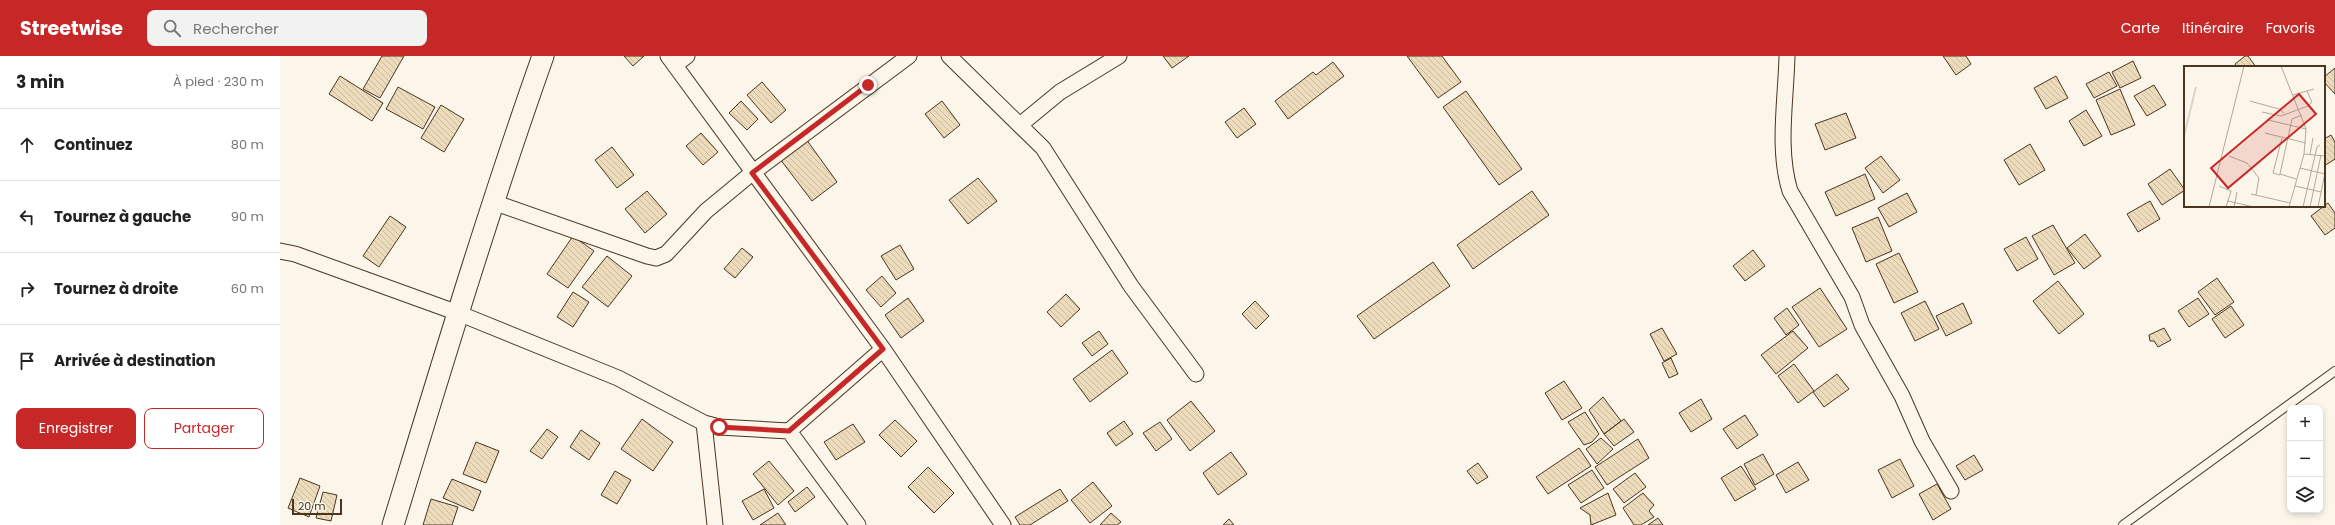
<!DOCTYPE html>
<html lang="fr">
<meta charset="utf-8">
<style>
body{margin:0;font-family:Poppins,sans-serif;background:#f2f2f2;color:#222}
.controls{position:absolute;right:12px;bottom:12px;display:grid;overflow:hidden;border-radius:8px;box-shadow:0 2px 6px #0003}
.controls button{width:36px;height:36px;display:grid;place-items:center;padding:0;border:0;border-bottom:1px solid #e0e0e0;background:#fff;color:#222;font:20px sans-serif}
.scale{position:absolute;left:12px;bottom:10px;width:50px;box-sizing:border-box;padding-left:4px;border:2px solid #4a3520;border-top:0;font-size:11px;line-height:14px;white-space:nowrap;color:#4a3520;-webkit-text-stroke:3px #fbf6e9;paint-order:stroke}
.stop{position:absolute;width:12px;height:12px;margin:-9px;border:3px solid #c62828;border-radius:50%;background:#fff}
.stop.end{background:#c62828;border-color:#fff;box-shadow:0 1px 4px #0008}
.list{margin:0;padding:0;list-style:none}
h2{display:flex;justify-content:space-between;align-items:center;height:52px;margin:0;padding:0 16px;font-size:17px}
h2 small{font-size:13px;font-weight:400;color:#767676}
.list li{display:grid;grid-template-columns:26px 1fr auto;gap:12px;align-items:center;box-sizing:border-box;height:72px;padding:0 16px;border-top:1px solid #e0e0e0}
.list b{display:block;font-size:15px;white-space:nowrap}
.list em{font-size:13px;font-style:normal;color:#767676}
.actions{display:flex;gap:8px;padding:12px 16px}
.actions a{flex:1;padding:9px 0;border:1px solid #c62828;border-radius:8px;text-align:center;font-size:14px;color:#c62828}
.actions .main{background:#c62828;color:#fff}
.icon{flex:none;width:22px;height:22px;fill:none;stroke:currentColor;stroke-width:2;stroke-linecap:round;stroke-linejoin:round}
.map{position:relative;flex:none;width:2055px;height:469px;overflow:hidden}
header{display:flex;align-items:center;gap:24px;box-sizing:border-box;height:56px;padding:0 20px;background:#c62828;color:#fff}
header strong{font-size:19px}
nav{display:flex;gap:22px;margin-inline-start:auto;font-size:14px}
.search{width:280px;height:36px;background:#f2f2f2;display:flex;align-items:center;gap:10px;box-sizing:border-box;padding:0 14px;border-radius:8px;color:#767676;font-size:15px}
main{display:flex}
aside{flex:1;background:#fff}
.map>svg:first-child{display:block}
</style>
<header>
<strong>Streetwise</strong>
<div class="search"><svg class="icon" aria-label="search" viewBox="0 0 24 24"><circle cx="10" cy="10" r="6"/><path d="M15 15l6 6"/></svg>Rechercher</div>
<nav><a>Carte</a><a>Itinéraire</a><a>Favoris</a></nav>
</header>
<main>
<aside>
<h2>3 min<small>À pied · 230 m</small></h2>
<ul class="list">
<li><svg class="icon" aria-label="ahead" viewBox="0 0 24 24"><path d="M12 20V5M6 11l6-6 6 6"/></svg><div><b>Continuez</b></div><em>80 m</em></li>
<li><svg class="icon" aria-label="left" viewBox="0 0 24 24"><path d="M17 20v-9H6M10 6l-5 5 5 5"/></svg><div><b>Tournez à gauche</b></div><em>90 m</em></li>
<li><svg class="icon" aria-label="right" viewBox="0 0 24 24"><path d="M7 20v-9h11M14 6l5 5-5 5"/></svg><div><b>Tournez à droite</b></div><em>60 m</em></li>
<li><svg class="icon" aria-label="arrive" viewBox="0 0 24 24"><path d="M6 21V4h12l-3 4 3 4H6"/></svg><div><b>Arrivée à destination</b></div></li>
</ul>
<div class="actions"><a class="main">Enregistrer</a><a>Partager</a></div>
</aside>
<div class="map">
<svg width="2055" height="469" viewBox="0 0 2055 469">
<defs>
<pattern id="building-back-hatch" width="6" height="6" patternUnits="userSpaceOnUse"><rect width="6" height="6" fill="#ecdcbc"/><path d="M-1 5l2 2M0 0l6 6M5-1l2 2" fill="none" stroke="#ccbda1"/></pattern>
</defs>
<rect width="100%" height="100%" fill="#fbf6e9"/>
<path fill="url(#building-back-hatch)" stroke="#4a3520" d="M102,0h22l-24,42 -17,-9z
M344,0h20l-11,10z
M883,0h26l-17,12z
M1127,0h35l19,26 -23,16z
M1663,0h23l5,8 -15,11z
M1965,0h3l8,11h-19l-2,-3z
M1853,5l8,17 -21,10 -8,-16z
M1053,6l11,14 -56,43 -13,-18 38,-29 3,3z
M2055,12v26l-11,-12v-5z
M1829,16l8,14 -23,12 -8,-14z
M60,20l43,27 -11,18 -43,-27z
M1776,20l12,22 -22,11 -12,-21z
M482,26l24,28 -15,13 -24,-28z
M1874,29l12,20 -19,11 -13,-20z
M118,31l37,20 -12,22 -37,-20z
M1840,33l15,36 -24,10 -15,-35z
M1186,35l56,78 -23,16 -56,-78z
M461,45l17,18 -11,11 -18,-17z
M662,45l18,24 -16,13 -19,-24z
M161,49l23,14 -20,33 -23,-14z
M964,52l12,16 -19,14 -12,-16z
M1806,54l16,26 -18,10 -15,-25z
M1566,57l10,25 -31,12 -10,-26z
M421,77l17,19 -15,13 -17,-19z
M2051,79l4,7v17l-11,7v-27z
M526,83l31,43 -25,19 -32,-42z
M1750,88l15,26 -26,15 -15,-25z
M332,91l22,28 -17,13 -22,-28z
M1601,100l19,24 -17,13 -18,-25z
M1890,113l15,21 -23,15 -14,-21z
M1585,118l10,25 -39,17 -11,-24z
M698,122l19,23 -29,23 -19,-24z
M367,135l20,23 -22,19 -20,-24z
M1252,135l17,24 -76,54 -16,-24z
M1627,137l10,19 -28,15 -11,-19z
M1870,145l10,18 -22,13 -11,-18z
M2048,147l7,10v15l-10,7 -14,-19z
M110,160l16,11 -27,40 -16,-11z
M1598,161l14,34 -26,11 -14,-34z
M1773,169l22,38 -21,12 -22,-39z
M1805,178l16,22 -17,13 -17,-21z
M293,180l21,15 -26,37 -21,-14z
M1746,181l12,22 -21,12 -13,-22z
M620,189l14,24 -18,11 -15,-24z
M462,192l11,9 -18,21 -11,-9z
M1473,194l12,16 -20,15 -12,-15z
M1619,197l19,39 -24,11 -18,-39z
M327,200l25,20 -24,31 -26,-20z
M1153,206l17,24 -76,53 -17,-23z
M602,220l14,17 -15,14 -15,-17z
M1937,222l17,24 -19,13 -17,-23z
M1778,225l26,33 -25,20 -26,-33z
M1540,232l27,41 -28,18 -27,-40z
M293,236l16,10 -16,25 -16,-10z
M786,238l14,15 -19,18 -14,-15z
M628,242l16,23 -23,17 -16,-23z
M1918,242l11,16 -20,13 -11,-16z
M975,245l14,15 -13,13 -14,-15z
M1645,245l14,28 -24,12 -14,-28z
M1683,247l9,20 -26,13 -10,-20z
M1951,250l13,19 -19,13 -13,-19z
M1507,252l12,17 -13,10 -12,-17z
M1382,272l15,26 -13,7 -14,-27z
M1884,272l7,12 -13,7 -4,-6h-4l-1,-6z
M819,275l9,13 -16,12 -10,-13z
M1513,275l15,17 -32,26 -15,-19z
M832,294l16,23 -38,29 -17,-23z
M1391,302l7,16 -9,4 -7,-15z
M1514,308l20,27 -16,12 -20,-27z
M1557,318l12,15 -25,18 -11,-15z
M1284,325l18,27 -20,12 -17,-27z
M1323,341l18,24 -17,13 -15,-24z
M1421,343l11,20 -21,13 -12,-19z
M911,345l24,30 -25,20 -23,-31z
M1305,356l14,22 -7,8 -8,3 -16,-23z
M1465,359l13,20 -21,14 -14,-20z
M362,363l31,23 -20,29 -32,-22z
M1344,363l10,13 -20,14 -10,-12z
M615,364l22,21 -16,16 -22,-22z
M844,365l9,13 -17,12 -9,-13z
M880,366l12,17 -16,12 -13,-18z
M573,368l12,18 -29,18 -12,-18z
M267,373l11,8 -16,22 -12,-8z
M301,374l19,13 -11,17 -19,-13z
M1321,382l12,11 -16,15 -11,-15z
M1358,383l11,19 -42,27 -12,-18z
M196,386l23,9 -13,32 -23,-9z
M1299,392l12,18 -43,28 -12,-17z
M951,396l16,22 -29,21 -15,-22z
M1483,398l11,20 -19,11 -11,-21z
M1694,399l9,15 -18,10 -9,-14z
M1620,403l14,27 -22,12 -14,-28z
M489,405l25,30 -16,14 -25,-31z
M1518,406l11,18 -23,13 -10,-18z
M1198,407l10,14 -11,7 -10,-13z
M1461,410l15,23 -21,12 -14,-23z
M648,411l26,26 -20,20 -26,-26z
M1312,414l12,18 -23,15 -13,-18z
M335,415l16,9 -14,24 -16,-9z
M1355,417l11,14 -22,16 -11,-14z
M20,422l20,8 -11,31 -21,-9z
M172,423l29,12 -8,20 -30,-13z
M813,426l19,24 -22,17 -19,-23z
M1657,428l14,25 -18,11 -14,-26z
M527,431l8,10 -20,15 -7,-10z
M484,433l10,19 -21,12 -11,-19z
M780,433l8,12 -38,24h-10l-5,-8z
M43,436l14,3 -6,26 -15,-3z
M1328,437l8,22 -25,10 -1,-10 -10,-7z
M1363,437l11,12 -5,6 5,6 -13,8h-7l-11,-17z
M151,443l27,8 -6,18h-29z
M498,457l8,12h-26z
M831,457l10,9 -4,3h-17z
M1378,462l5,7h-15z
M949,463l5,6h-11z"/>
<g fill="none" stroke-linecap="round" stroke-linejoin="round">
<defs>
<path id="lane" d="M1843,469l212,-154"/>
<path id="street" d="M388,0l215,293 120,176
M669,0l94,92 88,138 65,88
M1507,0c-1,44 -10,93 3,135l62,106 10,28 40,71 20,45 29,50
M395,9l12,-9
M740,69l40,-33 59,-36
M213,146l154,54 9,2 10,-4 40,-43 46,-38 157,-117
M0,195l15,3 163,59 160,65 86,45 15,4 70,4 69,94
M424,367l11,102
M509,375l94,-82"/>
<path id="secondary" d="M113,469c48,-157 95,-314 150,-469"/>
</defs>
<use href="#lane" stroke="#4a3520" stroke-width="10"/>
<use href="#street" stroke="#4a3520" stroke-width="17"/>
<use href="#secondary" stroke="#4a3520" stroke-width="23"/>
<use href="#lane" stroke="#fbf6e9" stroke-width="8"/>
<use href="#street" stroke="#fbf6e9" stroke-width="15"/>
<use href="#secondary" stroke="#fbf6e9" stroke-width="21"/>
</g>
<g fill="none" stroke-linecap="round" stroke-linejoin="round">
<path stroke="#c62828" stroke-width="5" d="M439,371l70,4 94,-82 -131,-176 116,-88"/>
</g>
<g transform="translate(1904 10)">
<rect width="141" height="141" fill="#fbf6e9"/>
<path fill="none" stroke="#dcd4c6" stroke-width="2" d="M0,70l12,-49"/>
<path fill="none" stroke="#b4a999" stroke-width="1" d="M97,0l25,63 -2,25 -15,53M109,29l21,-6M66,35l29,8 5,4M78,46l19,4 27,-10 4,-4 -5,-11M84,54l38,9M81,67l41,10M120,88l21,2M126,88l3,-16M45,90l18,7 12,15 -3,17M116,102l25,6M96,109l-7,-2 9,-35M112,113l-16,-5 12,-55 10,-4M35,120l12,5 -5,16M111,120l26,6M67,128l39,9M44,135l26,6M25,141l35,-141M50,141l3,-15M119,141l14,-60 3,-2M126,141l11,-52M134,141l7,-34"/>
<path fill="#c62828" fill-opacity="0.15" stroke="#c62828" stroke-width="2" d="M115,28l17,20 -88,74 -17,-20z"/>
<rect width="141" height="141" fill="none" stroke="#4a3520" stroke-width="2"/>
</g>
</svg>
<div class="controls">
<button>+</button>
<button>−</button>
<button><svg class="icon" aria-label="layers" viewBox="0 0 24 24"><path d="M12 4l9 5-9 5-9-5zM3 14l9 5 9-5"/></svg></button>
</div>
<div class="scale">20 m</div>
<div class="stop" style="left:439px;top:371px"></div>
<div class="stop end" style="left:588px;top:29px"></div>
</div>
</main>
